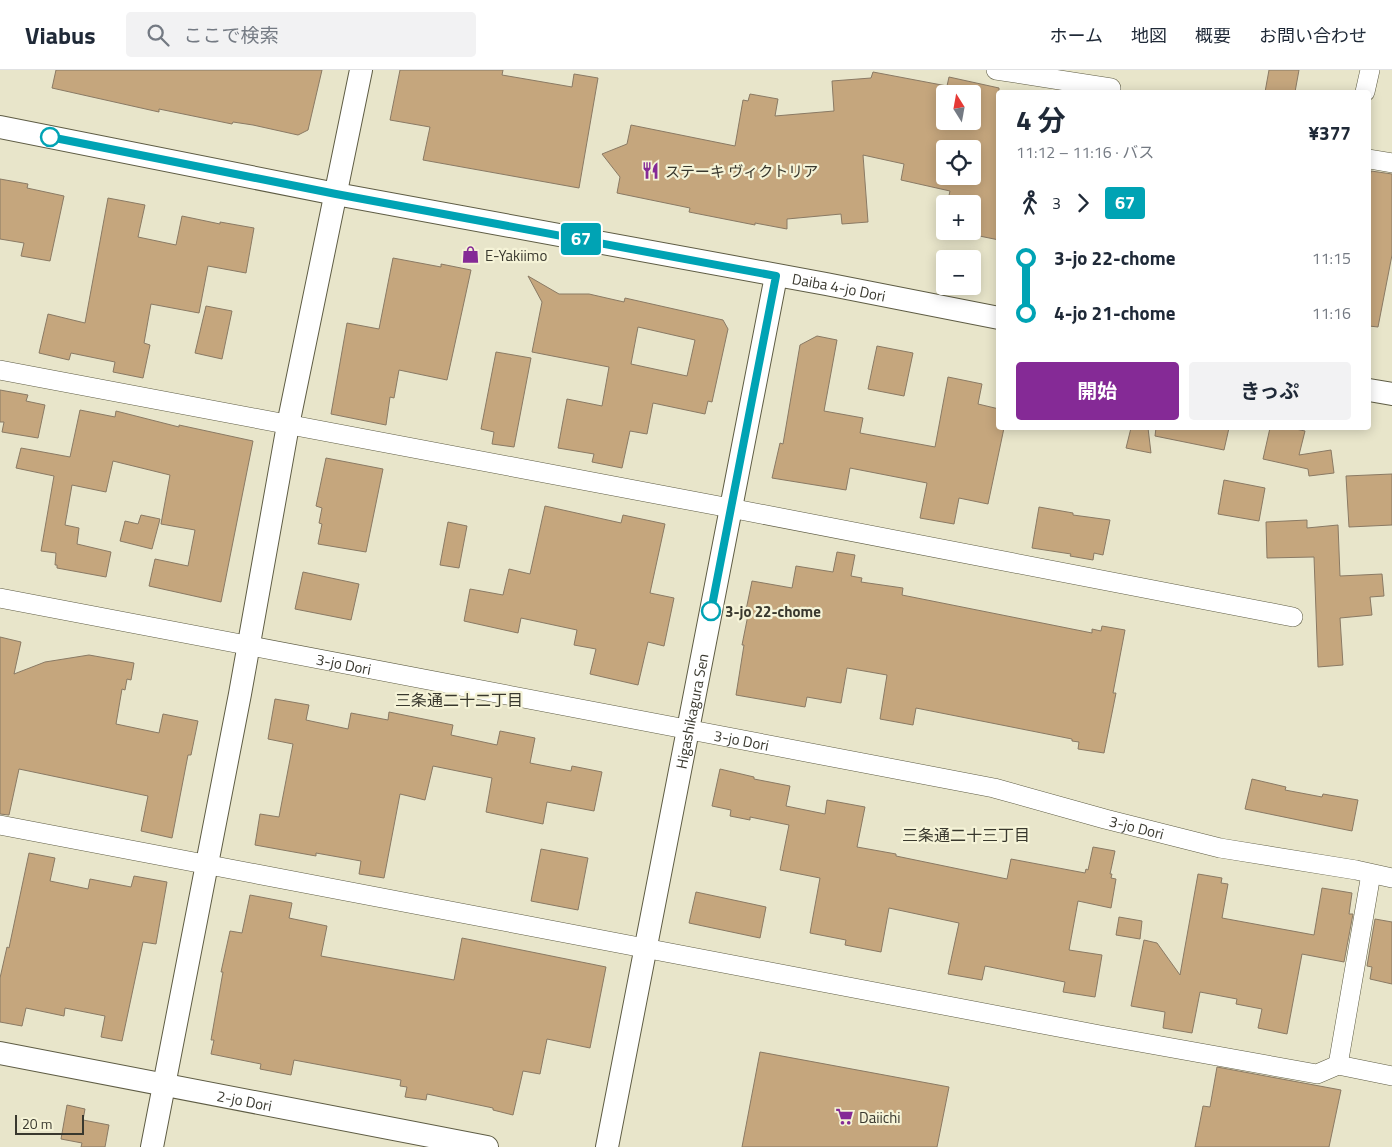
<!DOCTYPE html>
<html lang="ja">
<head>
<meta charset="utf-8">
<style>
	body { margin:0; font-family:"Titillium Web","Noto Sans JP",sans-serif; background:#f2f2f3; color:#1f2937; height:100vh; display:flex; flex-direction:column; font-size:19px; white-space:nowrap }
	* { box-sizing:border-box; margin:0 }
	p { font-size:16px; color:#747a83 }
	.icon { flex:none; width:28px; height:28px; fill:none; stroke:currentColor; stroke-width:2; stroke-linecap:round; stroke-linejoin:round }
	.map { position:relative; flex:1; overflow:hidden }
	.panel { position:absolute; left:996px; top:20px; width:375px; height:340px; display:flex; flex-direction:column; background:#fff; border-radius:5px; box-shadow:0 2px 12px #0003 }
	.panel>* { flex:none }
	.badge { padding:0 10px; border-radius:4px; font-size:18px; line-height:32px }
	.needle { width:32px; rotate:349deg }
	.fabs { position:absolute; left:936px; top:15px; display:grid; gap:10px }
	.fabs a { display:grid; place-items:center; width:45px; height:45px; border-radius:5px; background:#fff; box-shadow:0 2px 12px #0003; font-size:25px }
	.scale { position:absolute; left:15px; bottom:12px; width:69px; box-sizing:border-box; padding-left:5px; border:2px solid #39382e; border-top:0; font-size:14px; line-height:18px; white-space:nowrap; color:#39382e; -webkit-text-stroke:4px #f5f3d7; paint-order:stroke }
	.map>.badge { position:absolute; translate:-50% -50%; box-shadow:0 0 0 2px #fff }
	.legs { display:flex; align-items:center; gap:8px; height:55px; padding:0 20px; font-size:16px }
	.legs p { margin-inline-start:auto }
	.summary { display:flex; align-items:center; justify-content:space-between; height:85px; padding:0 20px }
	h1 { font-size:28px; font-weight:700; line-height:38px }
	.button { display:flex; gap:10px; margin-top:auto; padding:10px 20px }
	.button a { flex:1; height:58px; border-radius:5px; background:#852a96; color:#fff; font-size:20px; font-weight:700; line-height:58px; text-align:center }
	.button a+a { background:#f2f2f3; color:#1f2937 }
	ul { padding:0 20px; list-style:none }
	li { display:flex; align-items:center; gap:18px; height:55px; font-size:19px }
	li i { display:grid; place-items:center; width:8px; height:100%; margin:0 6px; background:currentColor }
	li i::after { content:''; width:12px; height:12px; margin:-6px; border:4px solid; border-radius:50%; background:#fff }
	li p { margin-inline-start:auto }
	li:first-child i { background:linear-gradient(#0000 50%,currentColor 0) }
	li:last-child i { background:linear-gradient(currentColor 50%,#0000 0) }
	header { display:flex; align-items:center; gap:30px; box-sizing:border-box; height:70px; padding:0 25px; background:#fff; border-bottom:1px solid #e0e1e3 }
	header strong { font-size:24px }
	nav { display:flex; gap:28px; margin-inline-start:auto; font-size:18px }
	.search { width:350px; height:45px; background:#f2f2f3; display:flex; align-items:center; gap:12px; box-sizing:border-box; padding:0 18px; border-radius:5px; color:#747a83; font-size:19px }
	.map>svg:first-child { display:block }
</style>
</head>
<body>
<header>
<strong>Viabus</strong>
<div class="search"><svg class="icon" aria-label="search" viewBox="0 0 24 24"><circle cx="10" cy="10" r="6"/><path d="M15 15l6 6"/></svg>ここで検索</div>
<nav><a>ホーム</a><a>地図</a><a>概要</a><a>お問い合わせ</a></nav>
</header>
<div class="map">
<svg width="1392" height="1077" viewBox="0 0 1392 1077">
	<rect width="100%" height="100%" fill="#e8e5ca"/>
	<g fill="#c5a67d" stroke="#8a7a64" fill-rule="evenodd">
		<path d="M56,0h266l-14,60 -10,5 -45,-10 -20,-3 -1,2 -73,-15v3l-107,-24z"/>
		<path d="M400,0h103l-1,5 70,12 2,-13 24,4 -19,110 -156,-28 7,-33 -40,-7z"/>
		<path d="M1269,0h30l-4,22h-30z"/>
		<path d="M873,2l74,14 2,-9 50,11v152l-44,-9h17v-27h-25l3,-13 -49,-11 3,-16 -41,-9 5,67 -26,2 -1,-10 -54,5v10l-32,-6v2l-66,-13 1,-4 -73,-15 3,-16 -18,-23 25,-10 4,-19 104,21 8,-46 5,1 2,-7 28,5 -3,17 59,-5 -2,-30 39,-3zM945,24h27v27h-27zM945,79h27v27h-27z"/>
		<path d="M1371,101l21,3v81l-14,72 -9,-1v-142z"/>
		<path d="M0,109l28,5 -1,4 37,8 -14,65 -29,-5 3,-13 -24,-4z"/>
		<path d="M108,128l37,7 -7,32 38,8 6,-29 38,8v-2l34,6 -8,45 -38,-7 -9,47 -48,-9 -7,39 6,2 -7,33 -30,-6 2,-10 -44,-9 -2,7 -30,-7 9,-39 37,9z"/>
		<path d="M393,188l48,9v-3l30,6 -24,110 -48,-10 -5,28 -4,-1 -4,28 -55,-11 16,-91 32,6z"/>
		<path d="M528,206l31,18h30l35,8 1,-4 98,22 5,9 -16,73 -4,-1 -3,13 -52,-11 -6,31 -17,-3 -8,37 -30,-6 2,-8 -36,-6 9,-49 35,7 7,-39 -77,-15 10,-50zM638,257l57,13 -8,36 -56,-12z"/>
		<path d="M206,236l26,5 -10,48 -27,-6z"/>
		<path d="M817,266l20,4 -13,71 39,7 -3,15 75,14 13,-70 34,7 -4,20 21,5v19h5l-16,76 -29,-6 -5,26 -34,-6 7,-35 -77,-15 -4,22 -74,-12 8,-35 3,1 17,-99z"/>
		<path d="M877,276l36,7 -9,43 -36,-7z"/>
		<path d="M496,282l35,6 -17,89 -22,-3 2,-12 -13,-3z"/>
		<path d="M0,320l28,5 -2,6 19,4 -7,33 -36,-6 2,-10h-4z"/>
		<path d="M80,340l35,7 1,-6 63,16v-2l74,16 -32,161 -72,-16 6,-27 33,7 7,-36 -34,-6 9,-49 -57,-14 -7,31 -34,-7 -7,40 14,3 -2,16 34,8 -5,25 -49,-9v-3h-2l1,-12 -15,-2 13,-75 -38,-8 5,-20 49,9z"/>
		<path d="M1131,358h17l3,25 -25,-5z"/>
		<path d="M1156,358h73l-5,22 -69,-14z"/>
		<path d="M1270,358h21l14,3 -6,24 32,-5 3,23 -25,3 -1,-7 -45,-10z"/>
		<path d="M326,388l57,11 -17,83 -48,-8 4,-20 -3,-1 3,-15 -6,-2z"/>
		<path d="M1392,404v51l-43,2 -3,-51z"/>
		<path d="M1224,410l41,8 -6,33 -41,-7z"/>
		<path d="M545,436l76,17 2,-8 42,9 -15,69 24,5 -10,48 -16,-4 -10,43 -48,-11 6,-25 -22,-4 3,-15 -56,-12 -3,15 -54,-12 6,-32 33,6 6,-26 21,5z"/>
		<path d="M1039,437l34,6v2l37,5 -7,35 -9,-2 -1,7 -23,-4 1,-2 -39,-6z"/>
		<path d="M141,445l19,4 -8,30 -32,-8 5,-20 13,3z"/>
		<path d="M1307,450v8l31,-3 2,51 42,-2 2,22 -14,1 2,18 -32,3 3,47 -25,2 -4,-110 -47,1 -1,-36z"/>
		<path d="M448,452l19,4 -8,42 -19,-3z"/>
		<path d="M837,482l18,3 -4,21 11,2 -1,4 42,6 -1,7 190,38v-4l9,2 1,-5 23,4 -12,63h3l-12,60 -26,-4 1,-7 -7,-1v-2l-156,-31 -3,17 -33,-6 7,-44 -40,-7 -6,35 -34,-6 -2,10 -69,-12 8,-50h-2l7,-35h-3l6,-29 40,7 4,-22 37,6z"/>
		<path d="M303,502l56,12 -8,36 -56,-11z"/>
		<path d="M0,567l21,5 -7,32 31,-12 44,-7 45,8 -3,17 -4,-1 -2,11 -3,-1 -6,35 43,9 4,-19 35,7 -7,34h-3l-16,83 -31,-7 7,-35 -129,-27 -10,46 -9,-1z"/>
		<path d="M275,629l34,6 -3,15 42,9 3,-16 37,7 1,-8 64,13 -2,10 46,10 3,-14 35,7 -5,25 41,8 1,-5 30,6 -8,39 -47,-9 -4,22 -57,-12 6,-34 -59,-12 -8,34 -25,-6 -16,84 -25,-4 2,-13 -45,-8v3l-61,-11 5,-31 19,3 14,-73 -25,-5z"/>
		<path d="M720,699l34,8v2l36,7 -4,20 39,8 2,-14 38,7 -8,40 39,7v2l111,23 4,-20 74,14 1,-4 2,1 5,-23 22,4 -5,23h2l-1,4 5,1 -5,29 -33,-7 -9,49 33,5 -7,42 -32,-5 2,-10 -80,-16 -3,14 -34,-6 11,-51 -70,-15 -8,44 -36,-7 1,-5 -36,-7 10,-55 -40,-8 9,-45 -39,-8v3l-20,-4 1,-6 -19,-4z"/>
		<path d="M1252,709l34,8 -1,3 37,7 1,-3 35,6 -6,31 -107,-22z"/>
		<path d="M541,779l47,9 -10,52 -47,-9z"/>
		<path d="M29,783l26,5 -5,23 38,8 2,-10 41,8 3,-11 33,6 -11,62 -13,-2 -21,99 -21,-4 4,-21 -40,-8 -1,8 -38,-8 -4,18 -22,-4v-44l7,-31 2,1z"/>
		<path d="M1198,804l24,4 -1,5 7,1 -6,34 92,17 8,-47 30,5 -3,21h4l-9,48 -42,-8 -15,80 -29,-6 4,-19 -26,-5 1,-5 -37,-7 -8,41 -29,-5 2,-16 -34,-6 13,-66 13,3 23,32z"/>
		<path d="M696,822l70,15 -6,31 -71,-15z"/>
		<path d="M250,825l42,8 -3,15 38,8 -6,30 133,24 8,-42 144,29 -16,81 -43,-9 -7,35 -17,-3 -10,44 -20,-5v-2l-66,-14 -1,6 -21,-3 2,-10 -7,-1 1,-6 -107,-20 -3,15 -31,-6 1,-5 -50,-10 3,-14h-3l12,-68h-2l9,-41 12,2z"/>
		<path d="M1119,847l23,4 -2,18 -24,-4z"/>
		<path d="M1375,849l17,3v62l-22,-5 2,-12 -5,-1z"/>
		<path d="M760,982l189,35 -12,60h-195z"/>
		<path d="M1217,997l124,23 -12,57h-134l8,-41 7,1z"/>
		<path d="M67,1035l18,4 -2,11 26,5 -4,22h-24l1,-4 -21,-4z"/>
	</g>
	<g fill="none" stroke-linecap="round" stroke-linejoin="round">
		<defs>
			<g id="minor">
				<path d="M996,0l115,18"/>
				<path d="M1365,22l5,-22"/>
				<path d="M1369,89l23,4"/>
				<path d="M0,300l730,138 563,109"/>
				<path id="s1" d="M0,528l994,190 111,31 115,29 136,22 36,8"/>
				<path d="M0,755l1100,210 217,39 21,-9 54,11"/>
				<path d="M1338,995l33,-191"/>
			</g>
			<g id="tertiary">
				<path id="s2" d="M0,57l336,67 490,90 173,34"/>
				<path d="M1369,320l23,4"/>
				<path id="s3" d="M0,983l487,94"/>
				<path d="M152,1077l88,-453 48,-269 73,-355"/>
				<path id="s4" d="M607,1077l169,-871"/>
			</g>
		</defs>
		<use href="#minor" stroke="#5e5c44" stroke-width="20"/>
		<use href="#tertiary" stroke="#5e5c44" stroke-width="24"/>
		<use href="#minor" stroke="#fff" stroke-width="19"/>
		<use href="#tertiary" stroke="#fff" stroke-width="22"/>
	</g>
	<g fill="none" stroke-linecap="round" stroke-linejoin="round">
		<defs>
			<path id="line-1" d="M50,67l286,57 440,82 -65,335"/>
		</defs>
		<use href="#line-1" stroke="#fff" stroke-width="11"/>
		<use href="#line-1" stroke="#00a3b4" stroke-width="8"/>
	</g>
	<defs>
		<symbol id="restaurant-bare" viewBox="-9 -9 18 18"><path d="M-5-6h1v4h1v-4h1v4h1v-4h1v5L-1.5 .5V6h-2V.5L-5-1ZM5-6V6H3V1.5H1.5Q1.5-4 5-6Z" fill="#852a96" stroke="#f5f3d7" stroke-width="2.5" paint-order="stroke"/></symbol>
		<symbol id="shop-bare" viewBox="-9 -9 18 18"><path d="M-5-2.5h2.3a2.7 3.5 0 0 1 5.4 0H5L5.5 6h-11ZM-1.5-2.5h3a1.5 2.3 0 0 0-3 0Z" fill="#852a96" stroke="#f5f3d7" stroke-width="2.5" paint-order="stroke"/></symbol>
		<symbol id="supermarket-bare" viewBox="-9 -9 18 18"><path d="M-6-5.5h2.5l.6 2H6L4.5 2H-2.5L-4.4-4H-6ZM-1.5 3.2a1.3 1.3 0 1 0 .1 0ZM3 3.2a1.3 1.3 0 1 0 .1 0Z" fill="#852a96" stroke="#f5f3d7" stroke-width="2.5" paint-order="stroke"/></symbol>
	</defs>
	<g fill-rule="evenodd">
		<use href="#restaurant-bare" x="638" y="88" width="25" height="25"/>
		<use href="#shop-bare" x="458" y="172" width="25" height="25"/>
		<use href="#supermarket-bare" x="832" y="1034" width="25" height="25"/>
	</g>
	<g fill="#fff" stroke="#00a3b4" stroke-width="2.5">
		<circle cx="50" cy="67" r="9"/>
		<circle cx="711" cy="541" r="9"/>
	</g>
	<g text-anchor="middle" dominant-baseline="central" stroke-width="4.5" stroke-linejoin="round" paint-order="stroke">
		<g font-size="15" fill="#39382e" stroke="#f5f3d7" text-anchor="start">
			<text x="665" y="101">ステーキ ヴィクトリア</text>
			<text x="485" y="185">E-Yakiimo</text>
			<text x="859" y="1047">Daiichi</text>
		</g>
		<g font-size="15" fill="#39382e" stroke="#f5f3d7">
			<text stroke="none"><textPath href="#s2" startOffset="854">Daiba 4-jo Dori</textPath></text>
			<text stroke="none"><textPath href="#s1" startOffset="350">3-jo Dori</textPath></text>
			<text stroke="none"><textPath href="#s4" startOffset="444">Higashikagura Sen</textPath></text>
			<text stroke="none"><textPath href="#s1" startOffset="755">3-jo Dori</textPath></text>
			<text stroke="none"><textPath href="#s1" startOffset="1160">3-jo Dori</textPath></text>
			<text stroke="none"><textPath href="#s3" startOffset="249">2-jo Dori</textPath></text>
		</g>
		<g font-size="15" font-weight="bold" fill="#39382e" stroke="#f5f3d7" text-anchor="start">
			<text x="725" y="541">3-jo 22-chome</text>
		</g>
		<g font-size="16" fill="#39382e" stroke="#f5f3d7">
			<text x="459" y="630">三条通二十二丁目</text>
			<text x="966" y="765">三条通二十三丁目</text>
		</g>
	</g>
</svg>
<div class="fabs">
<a><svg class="needle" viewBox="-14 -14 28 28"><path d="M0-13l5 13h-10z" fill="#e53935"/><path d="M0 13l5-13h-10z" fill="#747a83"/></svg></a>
<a><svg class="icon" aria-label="locate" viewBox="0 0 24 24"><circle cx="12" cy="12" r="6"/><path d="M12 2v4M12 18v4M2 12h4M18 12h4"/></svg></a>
<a>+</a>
<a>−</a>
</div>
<div class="scale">20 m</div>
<b class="badge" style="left:581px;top:169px;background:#00a3b4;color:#fff">67</b>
<section class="panel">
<div class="summary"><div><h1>4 分</h1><p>11:12 – 11:16 · バス</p></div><b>¥377</b></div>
<div class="legs"><svg class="icon" aria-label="walk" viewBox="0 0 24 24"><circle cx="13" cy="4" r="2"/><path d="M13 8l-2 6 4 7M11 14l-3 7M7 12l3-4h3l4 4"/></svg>3<svg class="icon" aria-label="forward" viewBox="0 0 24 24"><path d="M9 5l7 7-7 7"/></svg><b class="badge" style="background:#00a3b4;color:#fff">67</b></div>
<ul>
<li><i style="color:#00a3b4"></i><b>3-jo 22-chome</b><p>11:15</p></li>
<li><i style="color:#00a3b4"></i><b>4-jo 21-chome</b><p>11:16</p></li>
</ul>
<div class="button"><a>開始</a><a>きっぷ</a></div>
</section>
</div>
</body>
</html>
